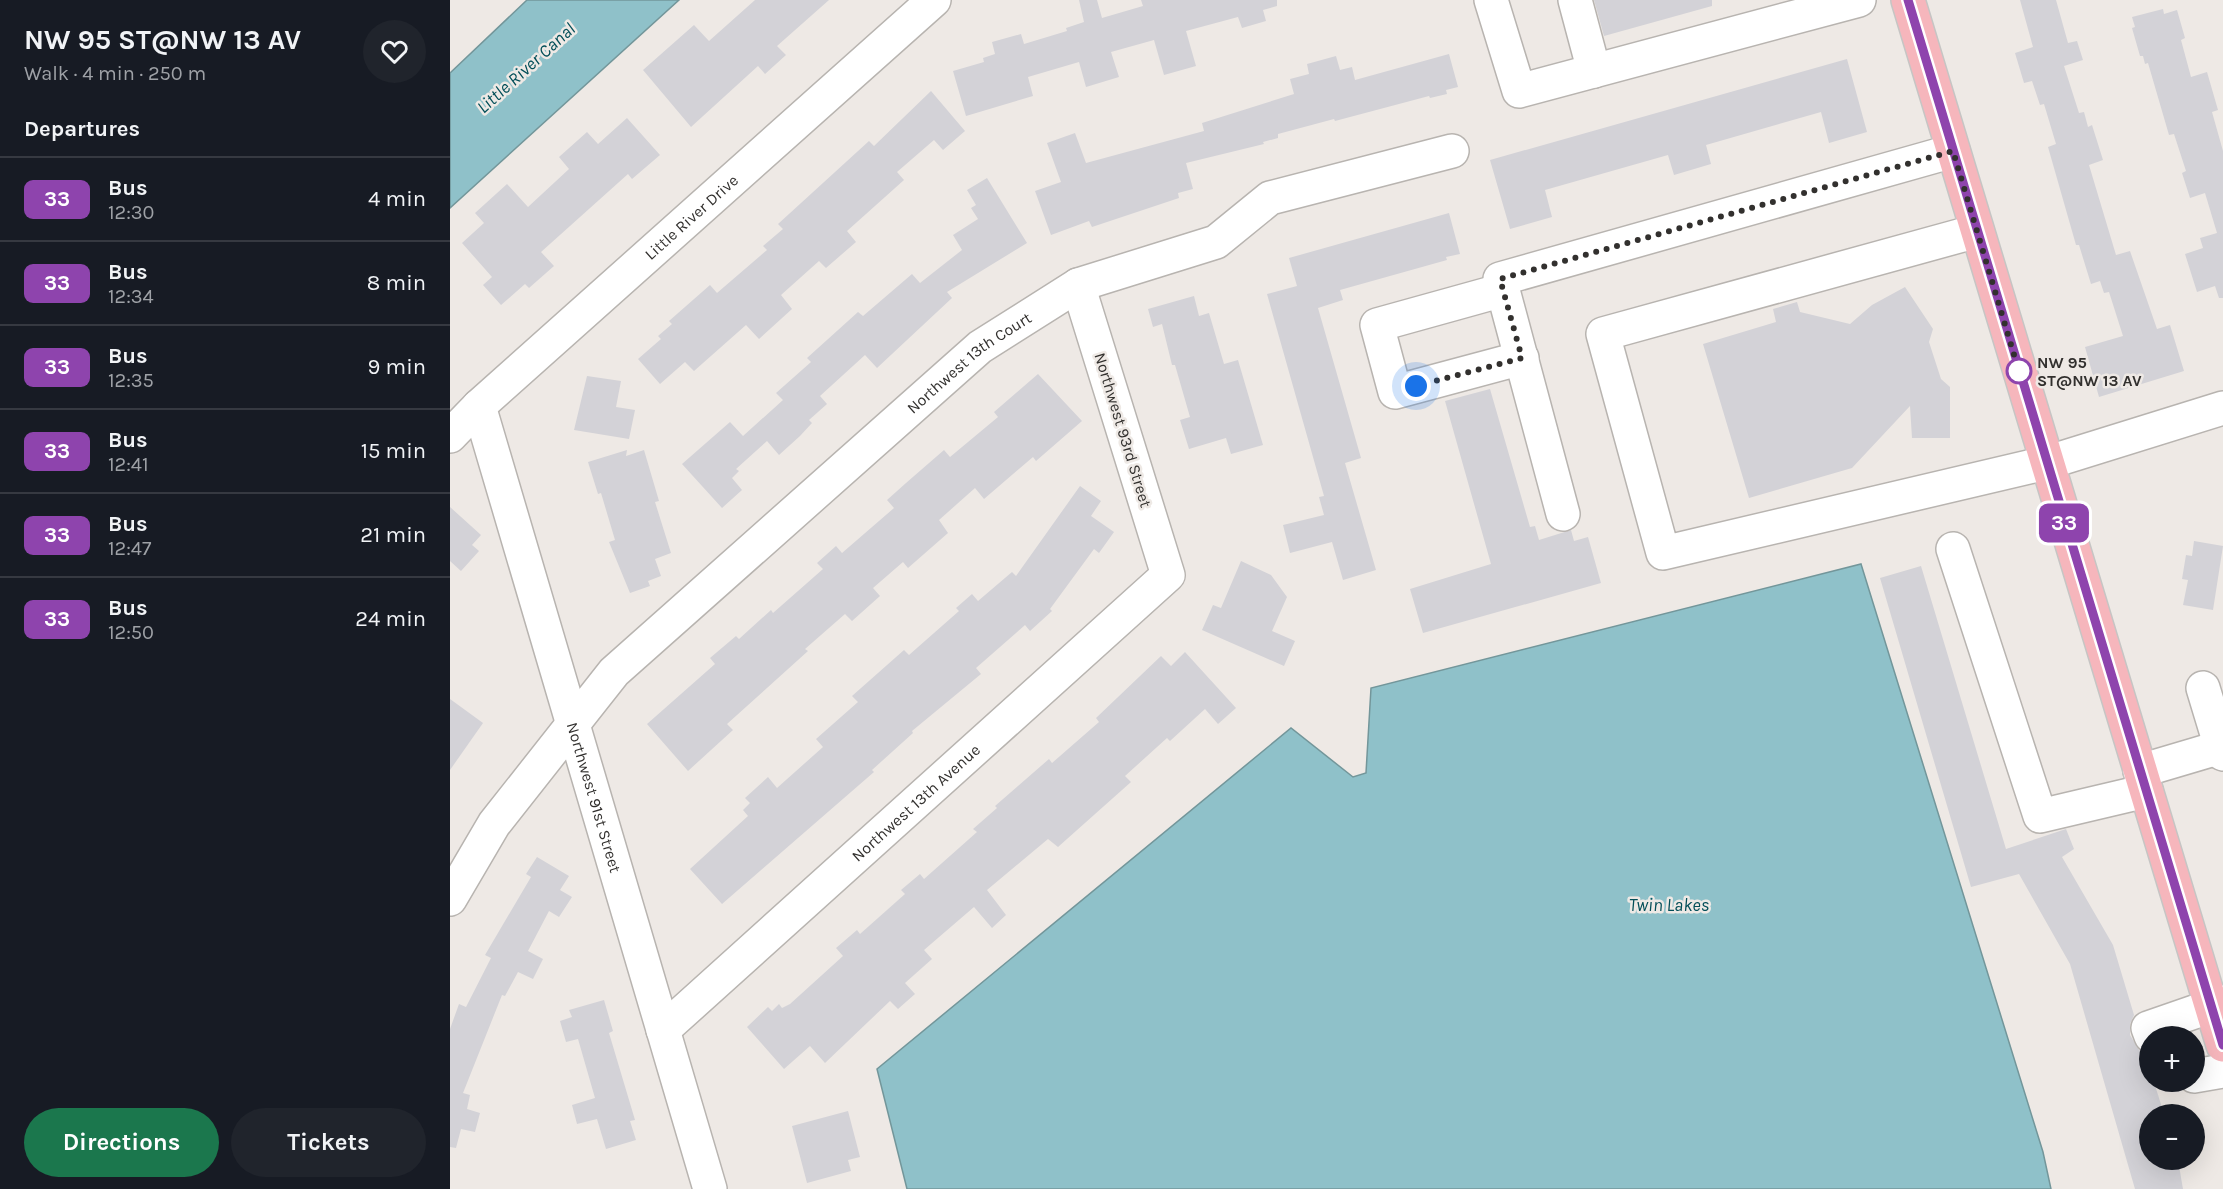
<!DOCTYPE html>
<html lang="en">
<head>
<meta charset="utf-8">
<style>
	body { margin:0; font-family:Karla,sans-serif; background:#20242c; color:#f1f3f6; height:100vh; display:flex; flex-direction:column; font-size:22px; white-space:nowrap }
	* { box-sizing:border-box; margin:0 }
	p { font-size:20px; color:#9ea1a6 }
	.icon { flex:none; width:33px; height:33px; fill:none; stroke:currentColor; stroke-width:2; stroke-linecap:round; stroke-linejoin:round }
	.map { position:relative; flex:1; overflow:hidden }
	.details { display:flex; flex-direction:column; background:#171b24; width:450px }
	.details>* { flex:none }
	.badge { padding:0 12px; border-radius:9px; font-size:21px; line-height:39px }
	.fabs { position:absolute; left:1689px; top:1026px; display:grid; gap:12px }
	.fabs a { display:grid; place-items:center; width:66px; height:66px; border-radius:50%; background:#171b24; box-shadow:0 6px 24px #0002; font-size:30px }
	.you { position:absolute; width:30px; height:30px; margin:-15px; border:4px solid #fff; border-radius:50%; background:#1a73e8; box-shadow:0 0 0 9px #1a73e833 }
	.map>.badge { position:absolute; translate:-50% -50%; box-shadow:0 0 0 3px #fff }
	h2 { padding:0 24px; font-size:22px; line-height:54px }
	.round { display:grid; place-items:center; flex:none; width:63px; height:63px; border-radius:32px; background:#20242c }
	.overview { display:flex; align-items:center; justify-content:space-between; height:102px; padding:0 24px }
	h1 { font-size:28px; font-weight:700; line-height:45px }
	.button { display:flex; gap:12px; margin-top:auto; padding:12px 24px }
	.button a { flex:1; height:69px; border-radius:36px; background:#1b774d; color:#fff; font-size:24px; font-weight:700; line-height:69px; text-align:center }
	.button a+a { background:#20242c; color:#f1f3f6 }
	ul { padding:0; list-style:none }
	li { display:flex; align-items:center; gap:18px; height:84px; padding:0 24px; border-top:2px solid #363941 }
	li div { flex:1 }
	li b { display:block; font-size:22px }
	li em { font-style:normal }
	li .badge { min-width:66px; font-weight:700; text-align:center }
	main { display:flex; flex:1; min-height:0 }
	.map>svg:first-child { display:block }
</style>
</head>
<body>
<main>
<section class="details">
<div class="overview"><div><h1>NW 95 ST@NW 13 AV</h1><p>Walk · 4 min · 250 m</p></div><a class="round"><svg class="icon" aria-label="heart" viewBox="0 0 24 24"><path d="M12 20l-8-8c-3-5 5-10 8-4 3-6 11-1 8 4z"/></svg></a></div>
<h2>Departures</h2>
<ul>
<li><span class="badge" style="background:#8e44ad;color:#fff">33</span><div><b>Bus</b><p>12:30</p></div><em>4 min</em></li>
<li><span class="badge" style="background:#8e44ad;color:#fff">33</span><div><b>Bus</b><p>12:34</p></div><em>8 min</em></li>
<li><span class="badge" style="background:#8e44ad;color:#fff">33</span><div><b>Bus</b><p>12:35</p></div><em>9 min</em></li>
<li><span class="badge" style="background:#8e44ad;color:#fff">33</span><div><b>Bus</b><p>12:41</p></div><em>15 min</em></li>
<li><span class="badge" style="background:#8e44ad;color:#fff">33</span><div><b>Bus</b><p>12:47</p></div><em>21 min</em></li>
<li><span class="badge" style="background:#8e44ad;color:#fff">33</span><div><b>Bus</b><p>12:50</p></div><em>24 min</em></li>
</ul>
<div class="button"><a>Directions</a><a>Tickets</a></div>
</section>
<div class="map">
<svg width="1773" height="1189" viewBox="0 0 1773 1189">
	<rect width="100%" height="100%" fill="#eee9e5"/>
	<g fill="#8fc1c9" stroke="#73969a" stroke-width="1.5">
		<path d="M77,0h152l-229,208v-135z"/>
		<path d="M1411,564l182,588 8,37h-1144l-30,-120 414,-341 62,49 13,-4 5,-85z"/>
	</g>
	<g fill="#d3d2d7">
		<path d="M305,0h74l-52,46 9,9 -21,19 -7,-8 -67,61 -48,-57 51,-45 15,16z"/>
		<path d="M629,0h18l5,18 41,-12 -2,-6h136v6l-14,4 3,11 -24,7 -4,-11 -52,14 10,35 -32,9 -10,-35 -43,12 8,25 -33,10 -7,-25 -51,15 5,19 -67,20 -13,-45 31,-9 -1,-4 12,-4 -3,-12 29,-8 3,10 43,-13 -1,-3 18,-6z"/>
		<path d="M1144,0h118v6l-108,30z"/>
		<path d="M1570,0h36l12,43 9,-2 6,19 -19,6 15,47 5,-1 4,15 4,-2 11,35 -14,5 27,90 14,-4 27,78 13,-4 14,46 -85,26 -14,-50 38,-11 -14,-44 -5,1 -4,-12 -9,3 -12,-39h-3l-28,-98 8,-3 -12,-40 -4,1 -8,-24 -8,2 -9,-30 18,-6z"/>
		<path d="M1713,9l1,5 13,-4 8,28 -4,2 10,37 16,-5 11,38 -6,2 11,39v147h-4l-4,-12 -18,6 -12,-38 18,-6 -3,-10 17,-5 -12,-40 -15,5 -8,-25 4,-2 -12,-37 -5,1 -21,-72 -3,1 -2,-8h-3l-8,-28 3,-1 -3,-10z"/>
		<path d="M999,54l9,33 -12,3 1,4 -17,4 -1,-2 -94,25 -1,-2 -56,15v4l-15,4 1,2 -78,19 7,26 -15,4 1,5 -87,29 -3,-6 -38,14 -16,-44 26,-9 -14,-39 28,-10 11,30 118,-32 -2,-8 92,-29 -4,-15 19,-5 -2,-10 29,-8 4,14 12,-3 3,13z"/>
		<path d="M1397,59l20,73 -38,11 -8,-31 -115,33 5,19 -37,11 -6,-20 -123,35 7,27 -42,12 -20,-69z"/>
		<path d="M481,91l34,40 -22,19 -9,-10 -37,32 7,8 -57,51 9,11 -30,26 -7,-7 -38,34 11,14 -33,30 -13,-14 -52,46 -9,-9 -25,22 -22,-25 23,-20 -3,-3 14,-12 -3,-3 41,-36 7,8 50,-43 -4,-4 20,-17 -5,-5 91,-83 5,5z"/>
		<path d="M177,118l33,37 -28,24 -4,-5 -87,78 13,14 -25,22 -4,-4 -24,21 -18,-20 9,-8 -30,-34 22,-20 -9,-10 32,-29 21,23 41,-38 -10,-12 28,-25 11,12z"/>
		<path d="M537,178l40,65 -80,49 5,6 -75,70 -12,-13 -45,41 7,8 -18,16 3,3 -12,13 -21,19 -12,-14 -31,28 3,2 -7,7 10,12 -20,18 -40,-44 48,-42 13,14 40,-36 -7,-7 35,-31 -4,-4 51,-46 5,4 49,-42 8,9 42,-33 -9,-15 25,-16 -7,-11 5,-3 -9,-15z"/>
		<path d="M999,213l11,41 -14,3 1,3 -107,30 3,10 -25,8 43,150 -16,5 31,107 -33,10 -11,-38 -42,11 -7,-28 41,-10 -5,-18 5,-1 -57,-202 30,-8 -8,-28z"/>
		<path d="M1455,287l28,42 -4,13 12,37 9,8v51h-38l-2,-32 -58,62 -103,30 -46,-154 73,-22 -3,-13 24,-7 3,10 50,12 22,-19z"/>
		<path d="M744,296l5,20 10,-3 15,51 14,-4 25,85 -32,9 -5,-16 -37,11 -9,-29 10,-3 -15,-52h-3l-10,-41 -9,3 -5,-18z"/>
		<path d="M588,374l44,47 -46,40 -3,-4 -49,42 -9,-11 -36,32 9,13 -40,35 -5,-6 -30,26 7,8 -28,25 -7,-7 -40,35 3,2 -81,73 6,6 -45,41 -41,-47 68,-60 -5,-6 26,-22 3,3 32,-29 2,3 50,-44 -6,-6 19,-17 6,7 52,-45 -7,-8 19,-17 38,-33 6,7 48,-40 -4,-5z"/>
		<path d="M137,376l34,5 -5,26 19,3 -6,29 -55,-9z"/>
		<path d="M1040,389l40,138 5,-1 4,14 32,-10 3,11 14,-4 13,46 -178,50 -13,-44 81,-25 -46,-163z"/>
		<path d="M177,450l-1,6 18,-6 15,51 -4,1 16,51 -16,6 6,17 -13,5 2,5 -20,7 -21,-51 6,-2 -14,-47 -3,1 -10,-32z"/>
		<path d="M630,486l21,15 -10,15 23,16 -15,21 -5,-4 -44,60 2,2 -22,20 -5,-6 -49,43 5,6 -69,57 1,2 -41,37 2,2 -152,132 -32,-35 58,-53 -5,-6 7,-7 -5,-5 23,-21 9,11 46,-41 -7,-8 42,-37 -6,-6 52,-46 5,5 50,-44 -3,-3 16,-14 6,7 34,-29 4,4z"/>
		<path d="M0,507l31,28 -9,10 7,6 -18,20 -11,-10z"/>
		<path d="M1744,541l29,5 -10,64 -30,-5 5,-25 -6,-1 4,-24 6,1z"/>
		<path d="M791,561l30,14 16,22 -15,34 23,10 -11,25 -82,-36 11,-25 8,3z"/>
		<path d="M1471,566l85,283 60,-20 8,20 -12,8 51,88 21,70 -4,9v11l9,15 7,4 4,28h4l10,32h-14v46h28l5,29h-48l-65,-225 -51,-90 -48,13 -91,-309z"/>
		<path d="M735,652l51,56 -18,16 -13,-15 -35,32 -3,-3 -42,38 6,6 -73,65 -10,-8 -61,51 19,25 -14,13 -18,-21 -50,43 8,9 -27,24 10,11 -17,15 -8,-8 -65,62 -15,-17 -26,23 -37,-42 21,-20 4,4 7,-7 3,4 8,-4 53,-48 -7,-8 21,-18 3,4 45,-40 -4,-4 19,-16 4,5 53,-47 -4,-3 24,-21 -2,-2 54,-47 3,4 47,-41 -3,-4 65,-62 10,10z"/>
		<path d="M0,699l33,24 -33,47z"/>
		<path d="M87,857l32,19 -9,14 12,7 -13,20 -10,-6 -21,40 15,8 -10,20 -15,-7 -13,24 -3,-1 -39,98 7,2 -3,14 13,4 -5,19 -14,-3 -5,19 -6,-1v-118l9,-25 7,3 25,-49 -6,-3 46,-78 -5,-3z"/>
		<path d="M154,1000l9,31 -4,2 26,87 -5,1 6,19 -30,9 -9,-30 -20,5 -5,-19 23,-7 -17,-59 -12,3 -6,-21 12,-4 -3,-7z"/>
		<path d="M398,1111l12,46 -12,3 3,11 -44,12 -15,-57z"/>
	</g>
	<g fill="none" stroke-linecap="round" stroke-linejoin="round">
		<defs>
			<g id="minor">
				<path d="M1041,0l28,91 340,-91"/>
				<path d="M1125,0l19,71"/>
				<path d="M1527,231l-374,103 60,219 383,-90 177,-55"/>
				<path d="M1053,290l-126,35 18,67 127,-34"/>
				<path id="s1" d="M29,406l231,783"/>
				<path id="s2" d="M0,436l29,-30 455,-406"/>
				<path d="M1113,514l-63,-235 453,-128"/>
				<path d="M1503,549l87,267 106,-25"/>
				<path d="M1753,688l20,66"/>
				<path d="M1690,771l81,-24"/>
				<path id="s3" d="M0,899l44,-75 120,-152 366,-325 98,-62 138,-43 54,-44 182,-47"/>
				<path id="s4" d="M213,1030l505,-455 -90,-290"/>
				<path d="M1701,1036l-3,-8 75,-26"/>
				<path d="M1744,1076l29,-5"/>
			</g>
			<path id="major" d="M1458,0l315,1045"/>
		</defs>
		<use href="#minor" stroke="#b8b4b0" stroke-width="36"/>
		<use href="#major" stroke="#c6c5c4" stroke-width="36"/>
		<use href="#minor" stroke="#fff" stroke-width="33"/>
		<use href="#major" stroke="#f6b6bc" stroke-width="33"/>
	</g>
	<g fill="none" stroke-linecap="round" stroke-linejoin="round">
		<defs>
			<path id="line" d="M1458,0l315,1045"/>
		</defs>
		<use href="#line" stroke="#fff" stroke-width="14"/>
		<use href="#line" stroke="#8e44ad" stroke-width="9"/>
		<path stroke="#32302e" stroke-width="6" stroke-dasharray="0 10.8" d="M966,386l106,-28 -22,-79 453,-128 68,227 -2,-7"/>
	</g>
	<circle fill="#fff" stroke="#8e44ad" stroke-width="3" cx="1569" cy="371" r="12"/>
	<g text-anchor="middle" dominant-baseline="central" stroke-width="5" stroke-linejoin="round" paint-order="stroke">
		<g font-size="16" fill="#32302e" stroke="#eee9e5">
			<text stroke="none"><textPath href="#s2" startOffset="326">Little River Drive</textPath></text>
			<text stroke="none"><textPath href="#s3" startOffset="752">Northwest 13th Court</textPath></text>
			<text transform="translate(673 430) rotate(73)">Northwest 93rd Street</text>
			<text stroke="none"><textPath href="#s1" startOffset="408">Northwest 91st Street</textPath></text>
			<text stroke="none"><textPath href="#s4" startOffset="340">Northwest 13th Avenue</textPath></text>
		</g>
		<g font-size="16" font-weight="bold" fill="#32302e" stroke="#eee9e5" text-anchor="start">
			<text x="1587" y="362">NW 95<tspan x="1587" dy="18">ST@NW 13 AV</tspan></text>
		</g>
		<g font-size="18" font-style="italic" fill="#024e58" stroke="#eee9e5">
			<text transform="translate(76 68) rotate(-42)">Little River Canal</text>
			<text x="1219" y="905">Twin Lakes</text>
		</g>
	</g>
</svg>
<div class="fabs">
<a>+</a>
<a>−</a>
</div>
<div class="you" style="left:966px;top:386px"></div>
<b class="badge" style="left:1614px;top:523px;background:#8e44ad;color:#fff">33</b>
</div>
</main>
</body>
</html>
